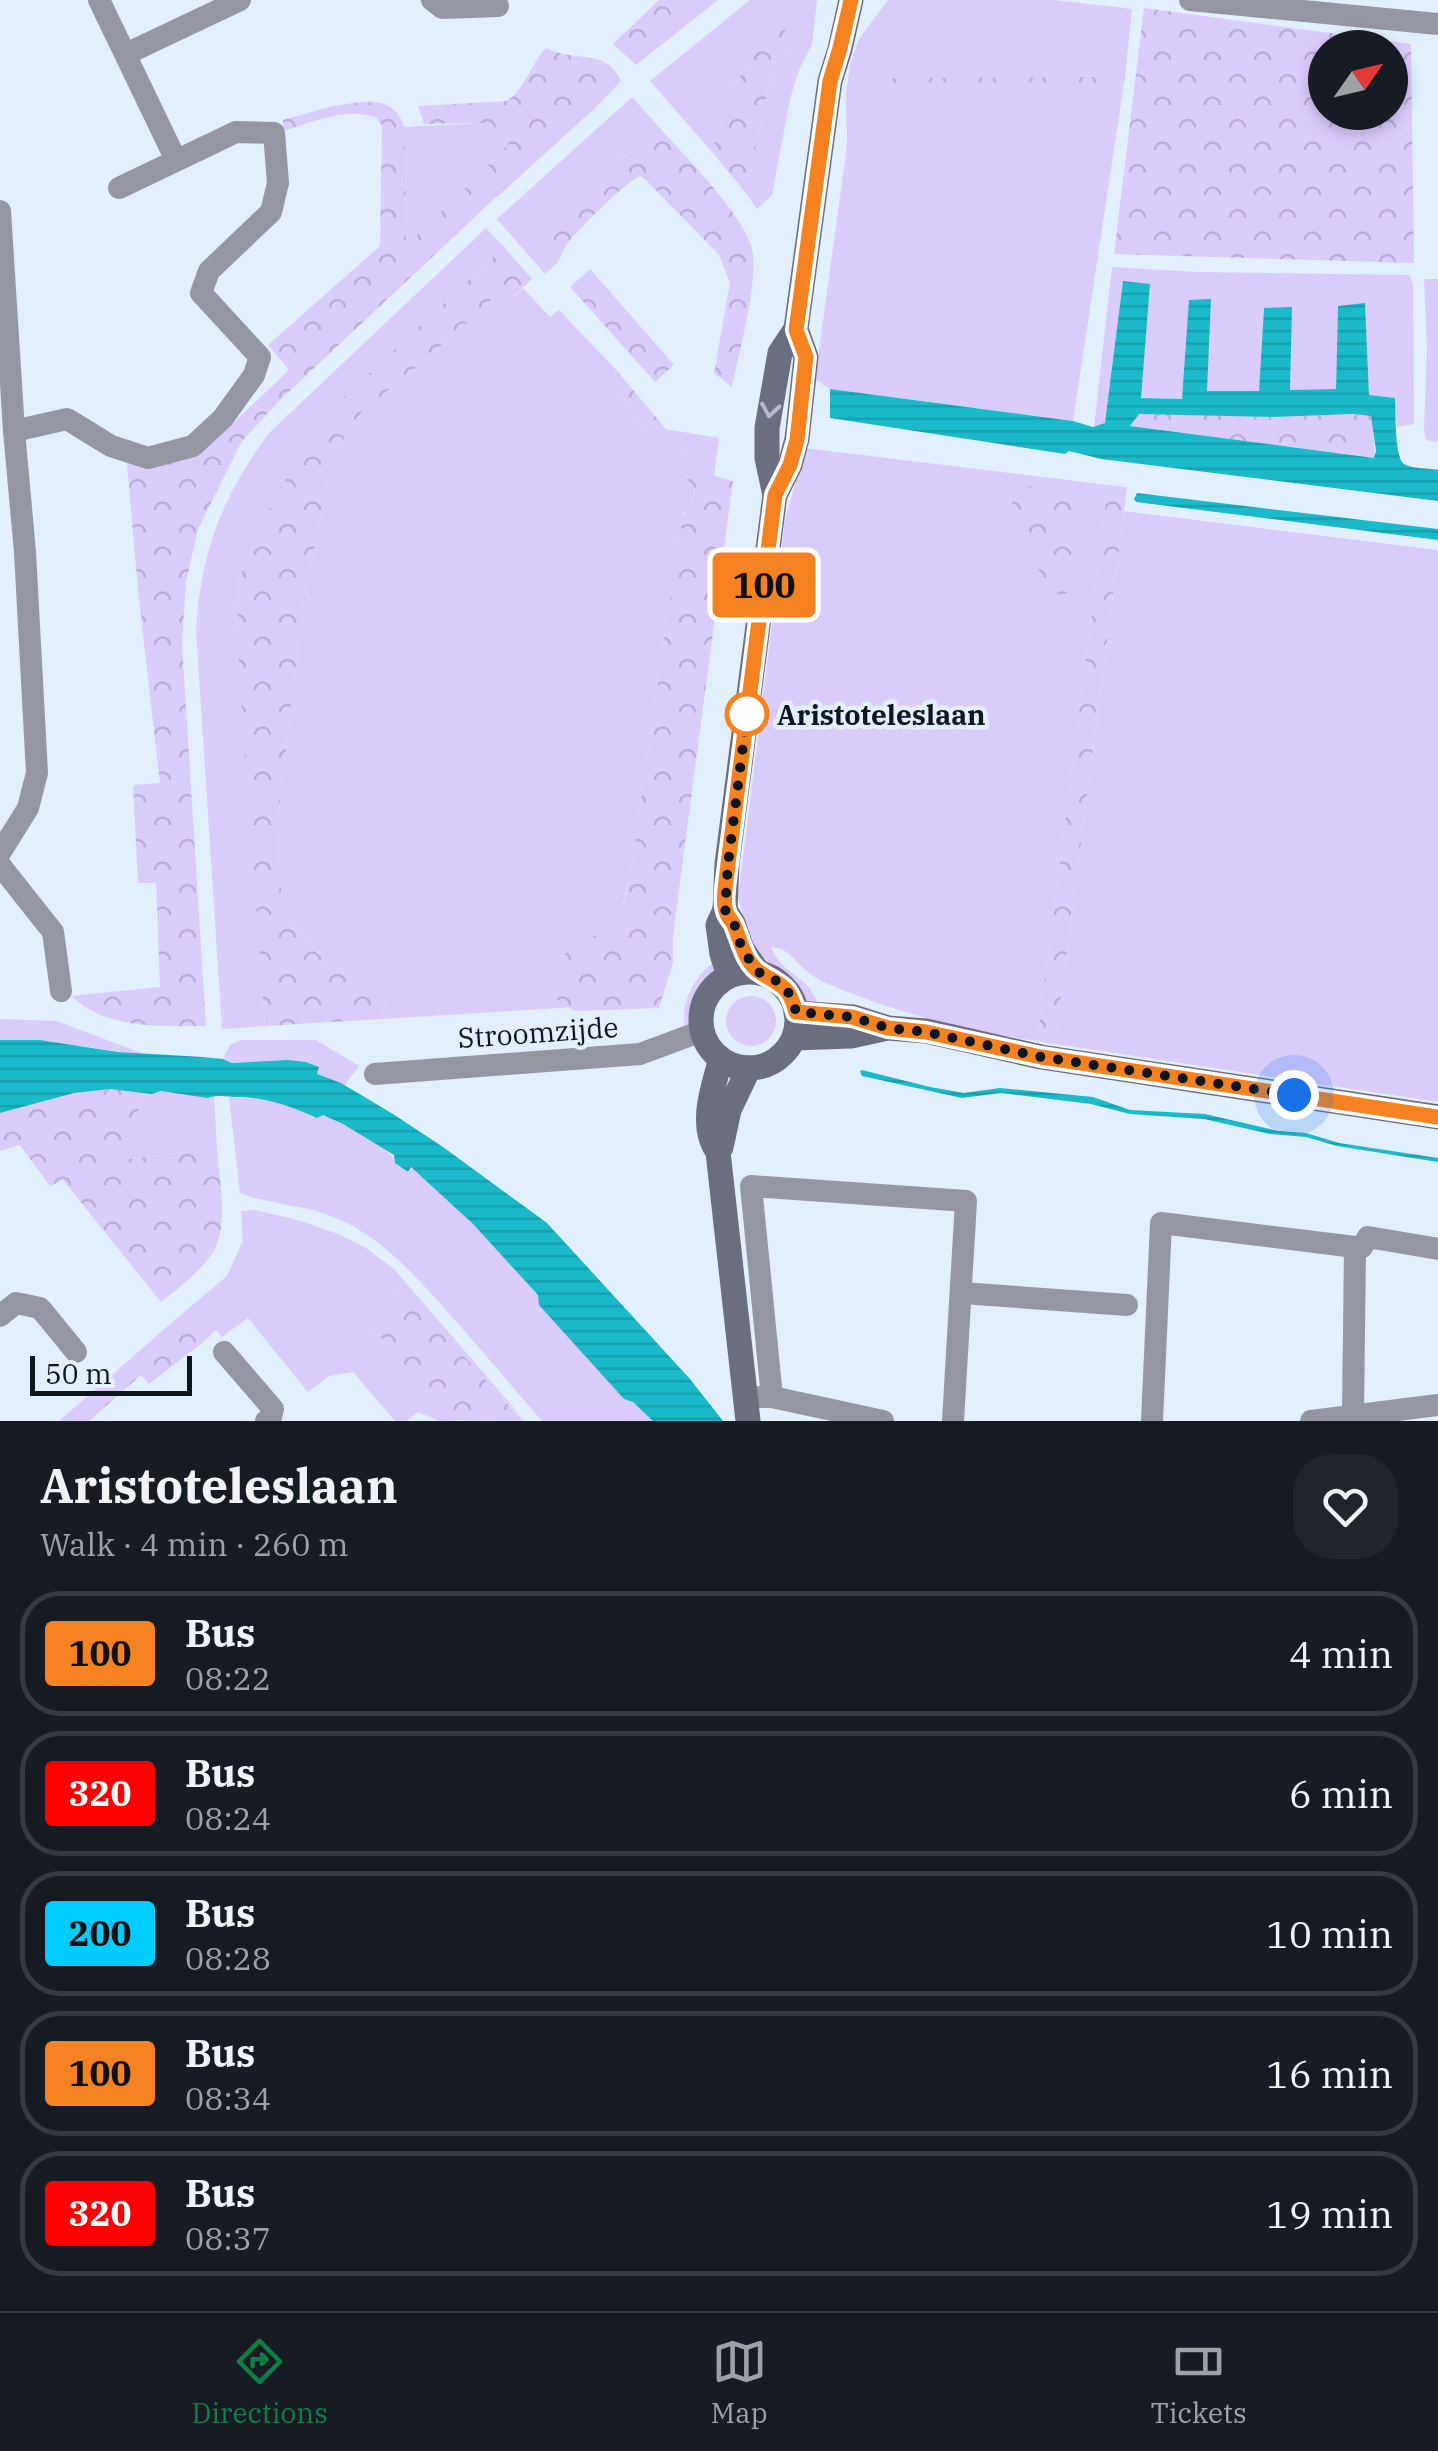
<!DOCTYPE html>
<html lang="en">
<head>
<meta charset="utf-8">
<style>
	body { margin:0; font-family:"IBM Plex Serif",serif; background:#20242c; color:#f1f3f6; height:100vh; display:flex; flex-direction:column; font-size:38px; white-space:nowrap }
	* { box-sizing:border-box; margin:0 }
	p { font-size:32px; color:#9ea1a6 }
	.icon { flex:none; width:55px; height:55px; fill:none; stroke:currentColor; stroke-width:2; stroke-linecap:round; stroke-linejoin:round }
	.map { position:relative; height:1421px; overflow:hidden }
	.side { display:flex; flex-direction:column; background:#171b24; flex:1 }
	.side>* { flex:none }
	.badge { padding:0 20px; border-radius:8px; font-size:35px; line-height:65px }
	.needle { width:65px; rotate:56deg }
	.controls { position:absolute; left:1308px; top:30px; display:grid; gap:20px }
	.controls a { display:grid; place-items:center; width:100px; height:100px; border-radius:50%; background:#171b24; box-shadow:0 5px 15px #0003; font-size:50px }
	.scale { position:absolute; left:30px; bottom:25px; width:162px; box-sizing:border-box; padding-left:10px; border:5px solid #0d151d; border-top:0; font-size:28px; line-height:35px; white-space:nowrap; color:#0d151d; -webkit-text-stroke:8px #e2effd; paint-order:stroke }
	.you { position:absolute; width:50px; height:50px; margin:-25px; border:8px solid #fff; border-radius:50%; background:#1a73e8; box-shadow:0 0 0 15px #1a73e833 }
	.map>.badge { position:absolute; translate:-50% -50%; box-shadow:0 0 0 5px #fff }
	.round { display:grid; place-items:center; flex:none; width:105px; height:105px; border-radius:40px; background:#20242c }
	.overview { display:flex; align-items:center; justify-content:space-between; height:170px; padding:0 40px }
	h1 { font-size:48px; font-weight:700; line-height:75px }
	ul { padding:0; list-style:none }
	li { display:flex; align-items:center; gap:30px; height:125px; margin:0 20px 15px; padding:0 20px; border:5px solid #363941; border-radius:40px }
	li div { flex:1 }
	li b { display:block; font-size:38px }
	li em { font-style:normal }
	li .badge { min-width:110px; font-weight:700; text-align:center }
	.menu { display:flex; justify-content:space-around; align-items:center; height:140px; border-top:2px solid #363941; background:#171b24; font-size:28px; color:#9ea1a6 }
	.menu a { display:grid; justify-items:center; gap:5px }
	.menu .current { color:#0b8043 }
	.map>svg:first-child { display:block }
</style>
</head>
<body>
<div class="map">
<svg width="1438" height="1421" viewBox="0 0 1438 1421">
	<defs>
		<pattern id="forest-crowns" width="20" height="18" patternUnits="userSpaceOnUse" patternTransform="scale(2.5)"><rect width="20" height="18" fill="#dbccfe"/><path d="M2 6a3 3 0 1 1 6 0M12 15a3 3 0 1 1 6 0" fill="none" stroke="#bbaed9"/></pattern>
		<pattern id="water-rules" width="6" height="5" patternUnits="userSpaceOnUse" patternTransform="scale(2.5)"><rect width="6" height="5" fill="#1abacb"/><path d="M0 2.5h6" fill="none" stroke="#179fae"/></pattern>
	</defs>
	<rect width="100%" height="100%" fill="#e2effd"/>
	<g fill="#dbccfe">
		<path d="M750,0h67l-5,44 -13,26 -9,29 -18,96 -15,14 -11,-16 25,-121 21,-21 -29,-16c-25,40 -38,72 -51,117l-62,-71z"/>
		<path d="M888,0h167l77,9 -7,68 -52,344 -243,-32 -15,-10 32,-233 -1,-53 4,-28 9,-26z"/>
		<path d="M632,97l26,29 -124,113 22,25 -11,10 -48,-55z"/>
		<path d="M482,123l10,3 18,18 -22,21 17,25 -10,8 -30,-9 -59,58 -1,-120z"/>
		<path d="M486,228l18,19 -182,172 -17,35 -26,35 -34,73 -6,18 -2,46 28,400 -43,3 -26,-399c5,-79 26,-134 74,-198z"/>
		<path d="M1112,267l85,5 212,3 4,8 1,141 -17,3 -2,-29 -26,-3 -4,-91 -27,2 -2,83 -46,1 1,-83 -27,1 -5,83h-53l5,-91 -29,100 -42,-3 10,-112 -27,-4 -17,142 -12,4z"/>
		<path d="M1424,279h14v163l-12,-2 -2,-10 3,-81z"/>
		<path d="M504,287l9,10 10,-9 27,29 9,-7 59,62 -9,12 86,104 -5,20 -7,6v16l-14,11 8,35 -7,21 -39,273 -8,34 -1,100 -240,15 5,-28 -4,-8 -13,-2 -40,-16 -31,-28 -15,-27 -5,-36 -1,-54 25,-214 25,-125 20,-52 14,-17 63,-52z"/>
		<path d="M665,429l54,9 -5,38 -18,-11z"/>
		<path d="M805,448l303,37 -71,556c-71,-10 -143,-29 -209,-57 -7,-3 -14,-7 -20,-12 -15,-11 -16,-23 -37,-25 12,29 38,29 47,57l-11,-2 -20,-19 -22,-15 -15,-26 -12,-45 47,-377z"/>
		<path d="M1124,511l314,39v552l-383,-58z"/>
		<path d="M714,962l2,9 -14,27 -5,22 -13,6c-2,-26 10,-49 30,-64z"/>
		<circle cx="751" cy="1021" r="25"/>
		<path d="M0,1019l56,2 94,35 -110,-16h-40z"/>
		<path d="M241,1040h75l43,26 -15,20 -57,-26 -55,3 -9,-4 7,-14z"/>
		<path d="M161,1091l53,4 3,53 -96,12 23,-68 8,2z"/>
		<path d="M229,1097c36,2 55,5 88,21l6,-3c31,14 62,30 85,56l3,-4 62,57 65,71 2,10 113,116h-111c-32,-37 -63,-74 -95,-110 -33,-36 -64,-73 -111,-93 -30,-13 -65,-13 -96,-25z"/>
		<path d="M255,1210l46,11 37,13 28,14 28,21 131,152 -83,-86 -39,-46 -22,29 -11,7 86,96h-16l-22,-9 -11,9h-12l-42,-49 -24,4 -21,16 -60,-74 -26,19 -6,-7 -14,13 -18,-31 43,-36 16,-35 -2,-30z"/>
	</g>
	<g fill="url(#forest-crowns)" fill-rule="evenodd">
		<path d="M659,0h59l-82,65 -23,-21z"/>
		<path d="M1144,8l267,36 3,219 -300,-9zM1325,48h65v64h-65z"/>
		<path d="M784,29l8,22 -21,22 -25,120 -34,-41c13,-45 26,-77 51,-117z"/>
		<path d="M546,48c6,2 11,5 17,6 24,5 47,0 58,27l-25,26 -91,83 -17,-25 21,-21 -17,-17 -10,-4 -58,1 -6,-18 89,-5c18,-12 24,-37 39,-53z"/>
		<path d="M1114,77v16l-28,3 -203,-2 6,-16z"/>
		<path d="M361,102c24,0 33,1 44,25l1,119 59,-58 30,10 -217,204 -36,39 -44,88 -12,53 -4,62 24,382c-46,0 -98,4 -135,-30l89,-9 -4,-104h-18l-5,-98 27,-2 -22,-193 -11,-127 70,-9 35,-30 57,-54 -21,-25 112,-99 2,-120 -5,-8c-30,-12 -65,5 -94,13v-11l50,-14z"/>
		<path d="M658,126c26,30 85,87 94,123 7,32 -13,103 -20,138l-18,-14 16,-90 -11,-28 -73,-75 -6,-4c-15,7 -61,52 -72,67 -5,7 -6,14 -12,21l-23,-24z"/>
		<path d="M504,247l28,32 -20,18 -9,-8 -78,71 -63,52 -14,17 -20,52 -25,125 -25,214 1,54 5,35 15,28 31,28 40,16 13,2 4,8 -5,28 -117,7 -25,-338 -3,-62 2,-46 6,-18 34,-73 26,-35 16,-35z"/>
		<path d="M590,269l84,96 -19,17 -85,-95z"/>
		<path d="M618,372l78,93 18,11 19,5 -60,454v28l-14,45 -85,3 -18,-13c-1,-8 -3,-19 -3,-27 2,-13 26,-27 36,-36l27,4 15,-69 39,-273 6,-21 -7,-35 14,-11 -6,-8 13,-14 5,-19 -86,-105z"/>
		<path d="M1139,413l135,4 79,-3 19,2 3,42 -245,-32z"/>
		<path d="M1014,484l71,9 -16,100 -25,2c-6,-35 -10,-47 -33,-75z"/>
		<path d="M1108,485l19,2 -72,557 -18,-3z"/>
		<path d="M110,1089l34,3 -22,68 95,-12c2,29 12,78 -4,104 -12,19 -34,36 -52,50l-98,-122 -13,6 -30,-41 -20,6v-38l74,-20z"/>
		<path d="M403,1289l120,132 -70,-1 -83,-95 11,-7z"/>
		<path d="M184,1312l18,31 -53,41 -8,-9 -52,46h-30z"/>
	</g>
	<g fill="url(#water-rules)" fill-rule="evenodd">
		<path d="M1123,281l27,3 -9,114 41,1 7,-99 22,-1 -4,92h52l5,-83 28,-1 -2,83 46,-1 2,-83 27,-3 4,92 26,3c1,13 -1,58 9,66 8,5 25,4 34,6v31l-337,-42 -32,-8 -4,3 -235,-36v-29l243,32 20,6 12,-4zM1139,414l135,3 79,-3 18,2 5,35 -2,7 -244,-32z"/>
		<path d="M1137,493l301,36v11l-302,-38 -2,-3z"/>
		<path d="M0,1040h40l78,12 84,5 21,2 9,4 55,-3 19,2 13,5 -2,7 24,9 52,31 50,33 104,76 143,156 33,42h-70l-20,-19 -9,-3 -85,-94 -1,-10 -65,-71 -62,-57 -3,5 -13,-9 -1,-8 -51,-31 -20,-9 -6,3c-26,-12 -49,-20 -78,-21 -11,0 -21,-3 -31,1l-47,-7 -9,3 -42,-5 -36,4 -74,20z"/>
		<path d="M862,1070l68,17 34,6 36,-5 93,9 37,13 75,4 73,17 28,2 33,10 99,15v4l-101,-16 -31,-9 -36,-3 -66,-15 -74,-5 -39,-10 -90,-11 -39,5 -100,-22 -2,-5z"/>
	</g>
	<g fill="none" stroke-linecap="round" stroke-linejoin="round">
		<g stroke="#9497a3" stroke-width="22">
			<path d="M99,0l77,160"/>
			<path d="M432,0l10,8 56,-2 -2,-6"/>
			<path d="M1190,0l248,24"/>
			<path d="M126,54l114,-54"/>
			<path d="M0,211l14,220 11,121 12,221 -9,35 -28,45"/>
			<path d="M14,431l53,-12 44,27 37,12 45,-12 30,-28 31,-43 6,-18 -59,-64 8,-22 62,-59 7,-29 -4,-50 -38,-1 -117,56"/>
			<path d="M0,865l53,67 8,59"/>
			<path d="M375,1074l265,-20 62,-23"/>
			<path d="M1355,1247h7l6,-10 70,12"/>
			<path d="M962,1293l165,12"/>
			<path d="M0,1316l16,-13 24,5 36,44"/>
			<path d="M224,1352l49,57 -2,8 -5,4"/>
			<path d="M760,1397h12l111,24"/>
			<path d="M772,1397l-21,-211 215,15 -13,220"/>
			<path d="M1152,1421l9,-198 194,24 -2,168"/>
			<path d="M1311,1421l127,-16"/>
		</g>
		<g stroke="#6a6e7f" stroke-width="25">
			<path d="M775,495l-8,-37v-30l13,-75 16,-24"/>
			<path d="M725,910l8,13 9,26 16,23"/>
			<circle cx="749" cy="1020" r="48"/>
			<path d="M729,976l-7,-22 -4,-29 7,-15 2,-46 48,-369 15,-30 7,-26 9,-82 -10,-28 34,-248 10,-32 11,-49"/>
			<path d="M796,1013l57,4 35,11 38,3 115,26 397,60"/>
			<path d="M794,1038l57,-2 32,-7"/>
			<path d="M721,1059c-8,28 -22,67 -3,93l30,269"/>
			<path d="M721,1147l8,-37 20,-42"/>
		</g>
	</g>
	<defs><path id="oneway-chevron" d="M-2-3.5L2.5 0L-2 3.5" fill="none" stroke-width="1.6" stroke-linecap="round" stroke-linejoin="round" transform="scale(2.5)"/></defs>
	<use stroke="#b2bbcb" href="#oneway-chevron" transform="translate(770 410) rotate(99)"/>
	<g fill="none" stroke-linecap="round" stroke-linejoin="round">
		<defs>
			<path id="line" d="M851,0l-11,48 -10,33 -34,249 10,27 -9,83 -7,25 -15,30 -47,369c-1,11 -6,37 -2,47 1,6 6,9 8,14 7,16 11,39 27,48 22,14 27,12 35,39l56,5 36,11 38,4 115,25 397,60"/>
		</defs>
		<use href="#line" stroke="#fff" stroke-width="22"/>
		<use href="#line" stroke="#f58220" stroke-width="15"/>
		<path stroke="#0d151d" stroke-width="10" stroke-dasharray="0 18" d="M747,714l-19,150 -3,46 9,13 8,26 16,23 14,6 12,8 8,12 4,14 56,5 36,11 38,4 115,25 253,38"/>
	</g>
	<circle fill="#fff" stroke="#f58220" stroke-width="5" cx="747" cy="714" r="20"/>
	<g text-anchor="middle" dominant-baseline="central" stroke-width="9" stroke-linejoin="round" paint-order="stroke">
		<g font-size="28" font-weight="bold" fill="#0d151d" stroke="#e2effd" text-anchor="start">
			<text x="777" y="714">Aristoteleslaan</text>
		</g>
		<g font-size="28" fill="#0d151d" stroke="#e2effd">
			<text transform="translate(538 1032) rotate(-4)">Stroomzijde</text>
		</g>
	</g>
</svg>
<div class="controls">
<a><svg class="needle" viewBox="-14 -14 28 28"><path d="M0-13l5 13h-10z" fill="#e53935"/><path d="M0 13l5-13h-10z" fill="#9ea1a6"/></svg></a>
</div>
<div class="scale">50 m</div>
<div class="you" style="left:1294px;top:1095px"></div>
<b class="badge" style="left:764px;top:585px;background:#f58220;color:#111">100</b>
</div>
<section class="side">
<div class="overview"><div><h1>Aristoteleslaan</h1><p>Walk · 4 min · 260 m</p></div><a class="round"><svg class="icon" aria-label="heart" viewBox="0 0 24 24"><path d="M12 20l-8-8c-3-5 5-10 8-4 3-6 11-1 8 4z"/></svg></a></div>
<ul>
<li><span class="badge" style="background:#f58220;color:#111">100</span><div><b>Bus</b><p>08:22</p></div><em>4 min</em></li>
<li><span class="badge" style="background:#f00;color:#fff">320</span><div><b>Bus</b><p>08:24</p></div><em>6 min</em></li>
<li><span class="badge" style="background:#0cf;color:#111">200</span><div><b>Bus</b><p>08:28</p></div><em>10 min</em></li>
<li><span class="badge" style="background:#f58220;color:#111">100</span><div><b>Bus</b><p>08:34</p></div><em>16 min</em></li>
<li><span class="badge" style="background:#f00;color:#fff">320</span><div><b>Bus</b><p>08:37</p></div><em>19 min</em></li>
</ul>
</section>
<nav class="menu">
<a class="current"><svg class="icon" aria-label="directions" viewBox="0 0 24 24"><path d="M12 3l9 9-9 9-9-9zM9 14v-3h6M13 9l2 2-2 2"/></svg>Directions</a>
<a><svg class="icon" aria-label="map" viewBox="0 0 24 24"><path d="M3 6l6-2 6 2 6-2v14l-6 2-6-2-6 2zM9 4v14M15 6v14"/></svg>Map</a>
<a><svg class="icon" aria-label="tickets" viewBox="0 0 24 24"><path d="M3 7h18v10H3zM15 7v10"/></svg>Tickets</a>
</nav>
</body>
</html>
